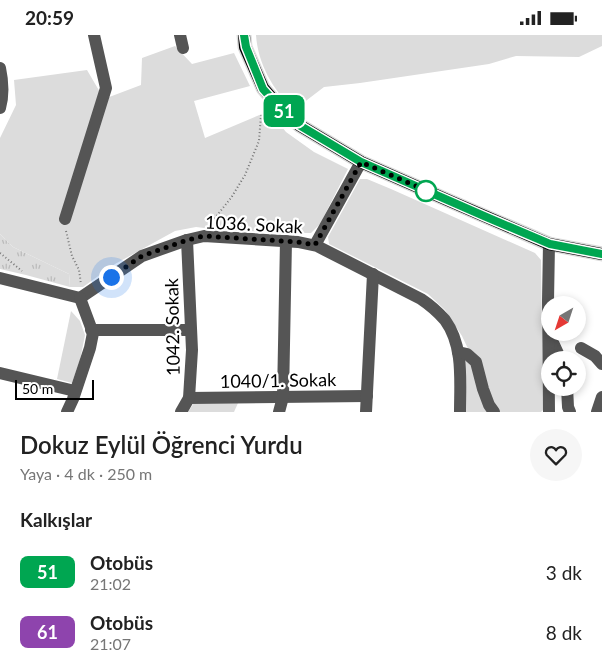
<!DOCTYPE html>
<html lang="tr">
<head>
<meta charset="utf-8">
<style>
	body { margin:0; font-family:Lato,sans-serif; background:#f6f6f6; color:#222; height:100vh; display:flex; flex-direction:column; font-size:19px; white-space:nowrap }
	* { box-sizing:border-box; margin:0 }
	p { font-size:16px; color:#767676 }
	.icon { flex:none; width:28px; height:28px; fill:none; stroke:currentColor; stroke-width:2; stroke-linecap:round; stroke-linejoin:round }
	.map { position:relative; height:377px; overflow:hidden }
	.side { display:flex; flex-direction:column; background:#fff; flex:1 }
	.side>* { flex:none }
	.badge { padding:0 10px; border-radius:8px; font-size:18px; line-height:32px }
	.needle { width:32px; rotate:219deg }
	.buttons { position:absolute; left:541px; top:261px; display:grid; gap:10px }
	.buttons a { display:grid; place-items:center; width:45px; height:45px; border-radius:50%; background:#fff; box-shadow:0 2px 8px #0003; font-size:25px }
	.scale { position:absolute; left:15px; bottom:12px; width:79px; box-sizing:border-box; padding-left:5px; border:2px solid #000; border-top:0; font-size:14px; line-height:18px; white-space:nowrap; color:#000; -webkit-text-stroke:4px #fff; paint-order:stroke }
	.you { position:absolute; width:25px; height:25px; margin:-12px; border:4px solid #fff; border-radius:50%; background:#1a73e8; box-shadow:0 0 0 8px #1a73e833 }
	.map>.badge { position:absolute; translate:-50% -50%; box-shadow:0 0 0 2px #fff }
	h2 { padding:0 20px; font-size:19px; line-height:45px }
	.round { display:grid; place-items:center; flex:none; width:52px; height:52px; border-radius:26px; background:#f6f6f6 }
	.summary { display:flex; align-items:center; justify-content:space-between; height:85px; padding:0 20px }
	h1 { font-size:24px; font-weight:600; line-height:38px }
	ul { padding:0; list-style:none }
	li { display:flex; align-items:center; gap:15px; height:60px; padding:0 20px }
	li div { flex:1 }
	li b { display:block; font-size:19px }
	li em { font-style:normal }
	li .badge { min-width:55px; font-weight:700; text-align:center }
	.status { display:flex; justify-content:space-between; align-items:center; height:35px; padding:0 25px; background:#fff; direction:ltr }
	.status svg { height:14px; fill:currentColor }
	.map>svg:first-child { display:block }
</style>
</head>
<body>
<div class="status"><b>20:59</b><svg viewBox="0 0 49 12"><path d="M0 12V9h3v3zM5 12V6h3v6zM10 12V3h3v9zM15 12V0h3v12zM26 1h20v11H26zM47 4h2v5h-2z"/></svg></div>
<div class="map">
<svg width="602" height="377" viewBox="0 0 602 377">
	<defs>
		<pattern id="park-tufts" width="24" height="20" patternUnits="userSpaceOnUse" patternTransform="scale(1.25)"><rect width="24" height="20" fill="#dcdcdc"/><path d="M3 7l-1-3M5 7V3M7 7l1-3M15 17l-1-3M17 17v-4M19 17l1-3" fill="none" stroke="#bbb"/></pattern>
	</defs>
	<rect width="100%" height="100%" fill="#fff"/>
	<g fill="#dcdcdc">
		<path d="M256,0h346v11l-23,11 -63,-1 -27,8 -129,19 -36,4 -30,23c-21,-20 -36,-46 -38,-75z"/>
		<path d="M175,11l17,18 42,-11 16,33 -56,15 11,37 64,-27 17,21 28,20 34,17 -28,55 -9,9h-13l-77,-3 -25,-3 -21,4 -60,33 -32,23h-13l-1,-13 -56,-27 -13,-13v-96l16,-33 -2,-25 73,-10 17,29 37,-14 1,-27z"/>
		<path d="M360,144h7l24,10 144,64 6,7 2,150 -2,2h-43l-36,-76 -17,-26 -17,-16 -99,-50 -1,-7z"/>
		<path d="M71,276l9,10 5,14 -5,25 -8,23 -15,-4z"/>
		<path d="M463,324l9,4 17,49h-24z"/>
		<path d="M194,368h44l-4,9h-46z"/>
	</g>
	<path fill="url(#park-tufts)" d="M0,199l13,13 56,27 1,13 -44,-12 -26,-6z"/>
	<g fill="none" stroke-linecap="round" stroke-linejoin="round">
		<defs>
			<path id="major" d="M244,0l1,12 18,41 19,22 17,15 62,37 91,40 97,42 53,10"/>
		</defs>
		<use href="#major" stroke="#dbdbdb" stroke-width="15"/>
		<g stroke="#777" stroke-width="2" stroke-dasharray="1 2.5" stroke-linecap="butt">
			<path d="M210,189l21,-26 14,-23 14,-34 2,-26"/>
			<path d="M66,196l6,25 7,14 2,14"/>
			<path d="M0,218l22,18"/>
		</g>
		<g stroke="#555" stroke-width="12">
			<path d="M180,0l3,13"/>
			<path d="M0,33c3,14 4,26 0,40"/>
			<path d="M65,184l41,-131 -12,-53"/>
			<path d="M315,210l46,-83"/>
			<path d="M0,243l80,20"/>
			<path d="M80,263l62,-42 45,-16 17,-4 94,6 19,4 104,53c9,6 17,13 24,21 19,26 15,61 15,92"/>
			<path d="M91,295h100"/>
			<path d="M550,301l11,24"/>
			<path d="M581,313l14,8 7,8"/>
			<path d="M458,317l9,2 9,8 7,27 6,16 5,7"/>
			<path d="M0,338l75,18"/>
			<path d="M567,352l1,20 2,5"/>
			<path d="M189,363l178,-2"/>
			<path d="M67,377l6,-13 17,-51 3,-15 -13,-35"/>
			<path d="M181,377l8,-14 3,-48 -5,-110"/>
			<path d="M279,377l4,-15 3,-156"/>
			<path d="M366,377l7,-138"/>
			<path d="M549,377l-1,-111 1,-57"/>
			<path d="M597,377l5,-15"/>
		</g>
		<use href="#major" stroke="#000" stroke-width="12"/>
	</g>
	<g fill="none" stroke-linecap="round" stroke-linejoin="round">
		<defs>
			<path id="line" d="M244,0l2,12 17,42 19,21 17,15 62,37 123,54 66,28 52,10"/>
		</defs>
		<use href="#line" stroke="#fff" stroke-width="11"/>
		<use href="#line" stroke="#00a651" stroke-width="8"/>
		<path stroke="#000" stroke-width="5" stroke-dasharray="0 9" d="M111,242l31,-21 45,-16 17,-4 94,6 17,3 46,-83 73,32 -8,-3"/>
	</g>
	<circle fill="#fff" stroke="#00a651" stroke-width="2.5" cx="426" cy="156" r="10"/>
	<g text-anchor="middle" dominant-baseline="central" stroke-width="4.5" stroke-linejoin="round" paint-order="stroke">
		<g font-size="18" fill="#000" stroke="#fff">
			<text transform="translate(254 189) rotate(3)">1036. Sokak</text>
			<text transform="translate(172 292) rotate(-91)">1042. Sokak</text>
			<text transform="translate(278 345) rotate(-1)">1040/1. Sokak</text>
		</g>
	</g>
</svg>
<div class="buttons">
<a><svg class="needle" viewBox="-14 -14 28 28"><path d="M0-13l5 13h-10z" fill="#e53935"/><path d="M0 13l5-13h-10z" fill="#767676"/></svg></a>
<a><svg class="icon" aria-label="locate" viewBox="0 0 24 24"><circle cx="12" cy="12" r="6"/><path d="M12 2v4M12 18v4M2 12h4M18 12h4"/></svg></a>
</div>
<div class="scale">50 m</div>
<div class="you" style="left:111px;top:242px"></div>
<b class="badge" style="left:284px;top:76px;background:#00a651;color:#fff">51</b>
</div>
<section class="side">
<div class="summary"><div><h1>Dokuz Eylül Öğrenci Yurdu</h1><p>Yaya · 4 dk · 250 m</p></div><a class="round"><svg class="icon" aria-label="heart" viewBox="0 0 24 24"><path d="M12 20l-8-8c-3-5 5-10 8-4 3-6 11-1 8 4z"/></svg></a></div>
<h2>Kalkışlar</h2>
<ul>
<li><span class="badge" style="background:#00a651;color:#fff">51</span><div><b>Otobüs</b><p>21:02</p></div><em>3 dk</em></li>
<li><span class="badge" style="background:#8e44ad;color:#fff">61</span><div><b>Otobüs</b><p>21:07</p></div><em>8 dk</em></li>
</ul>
</section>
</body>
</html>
